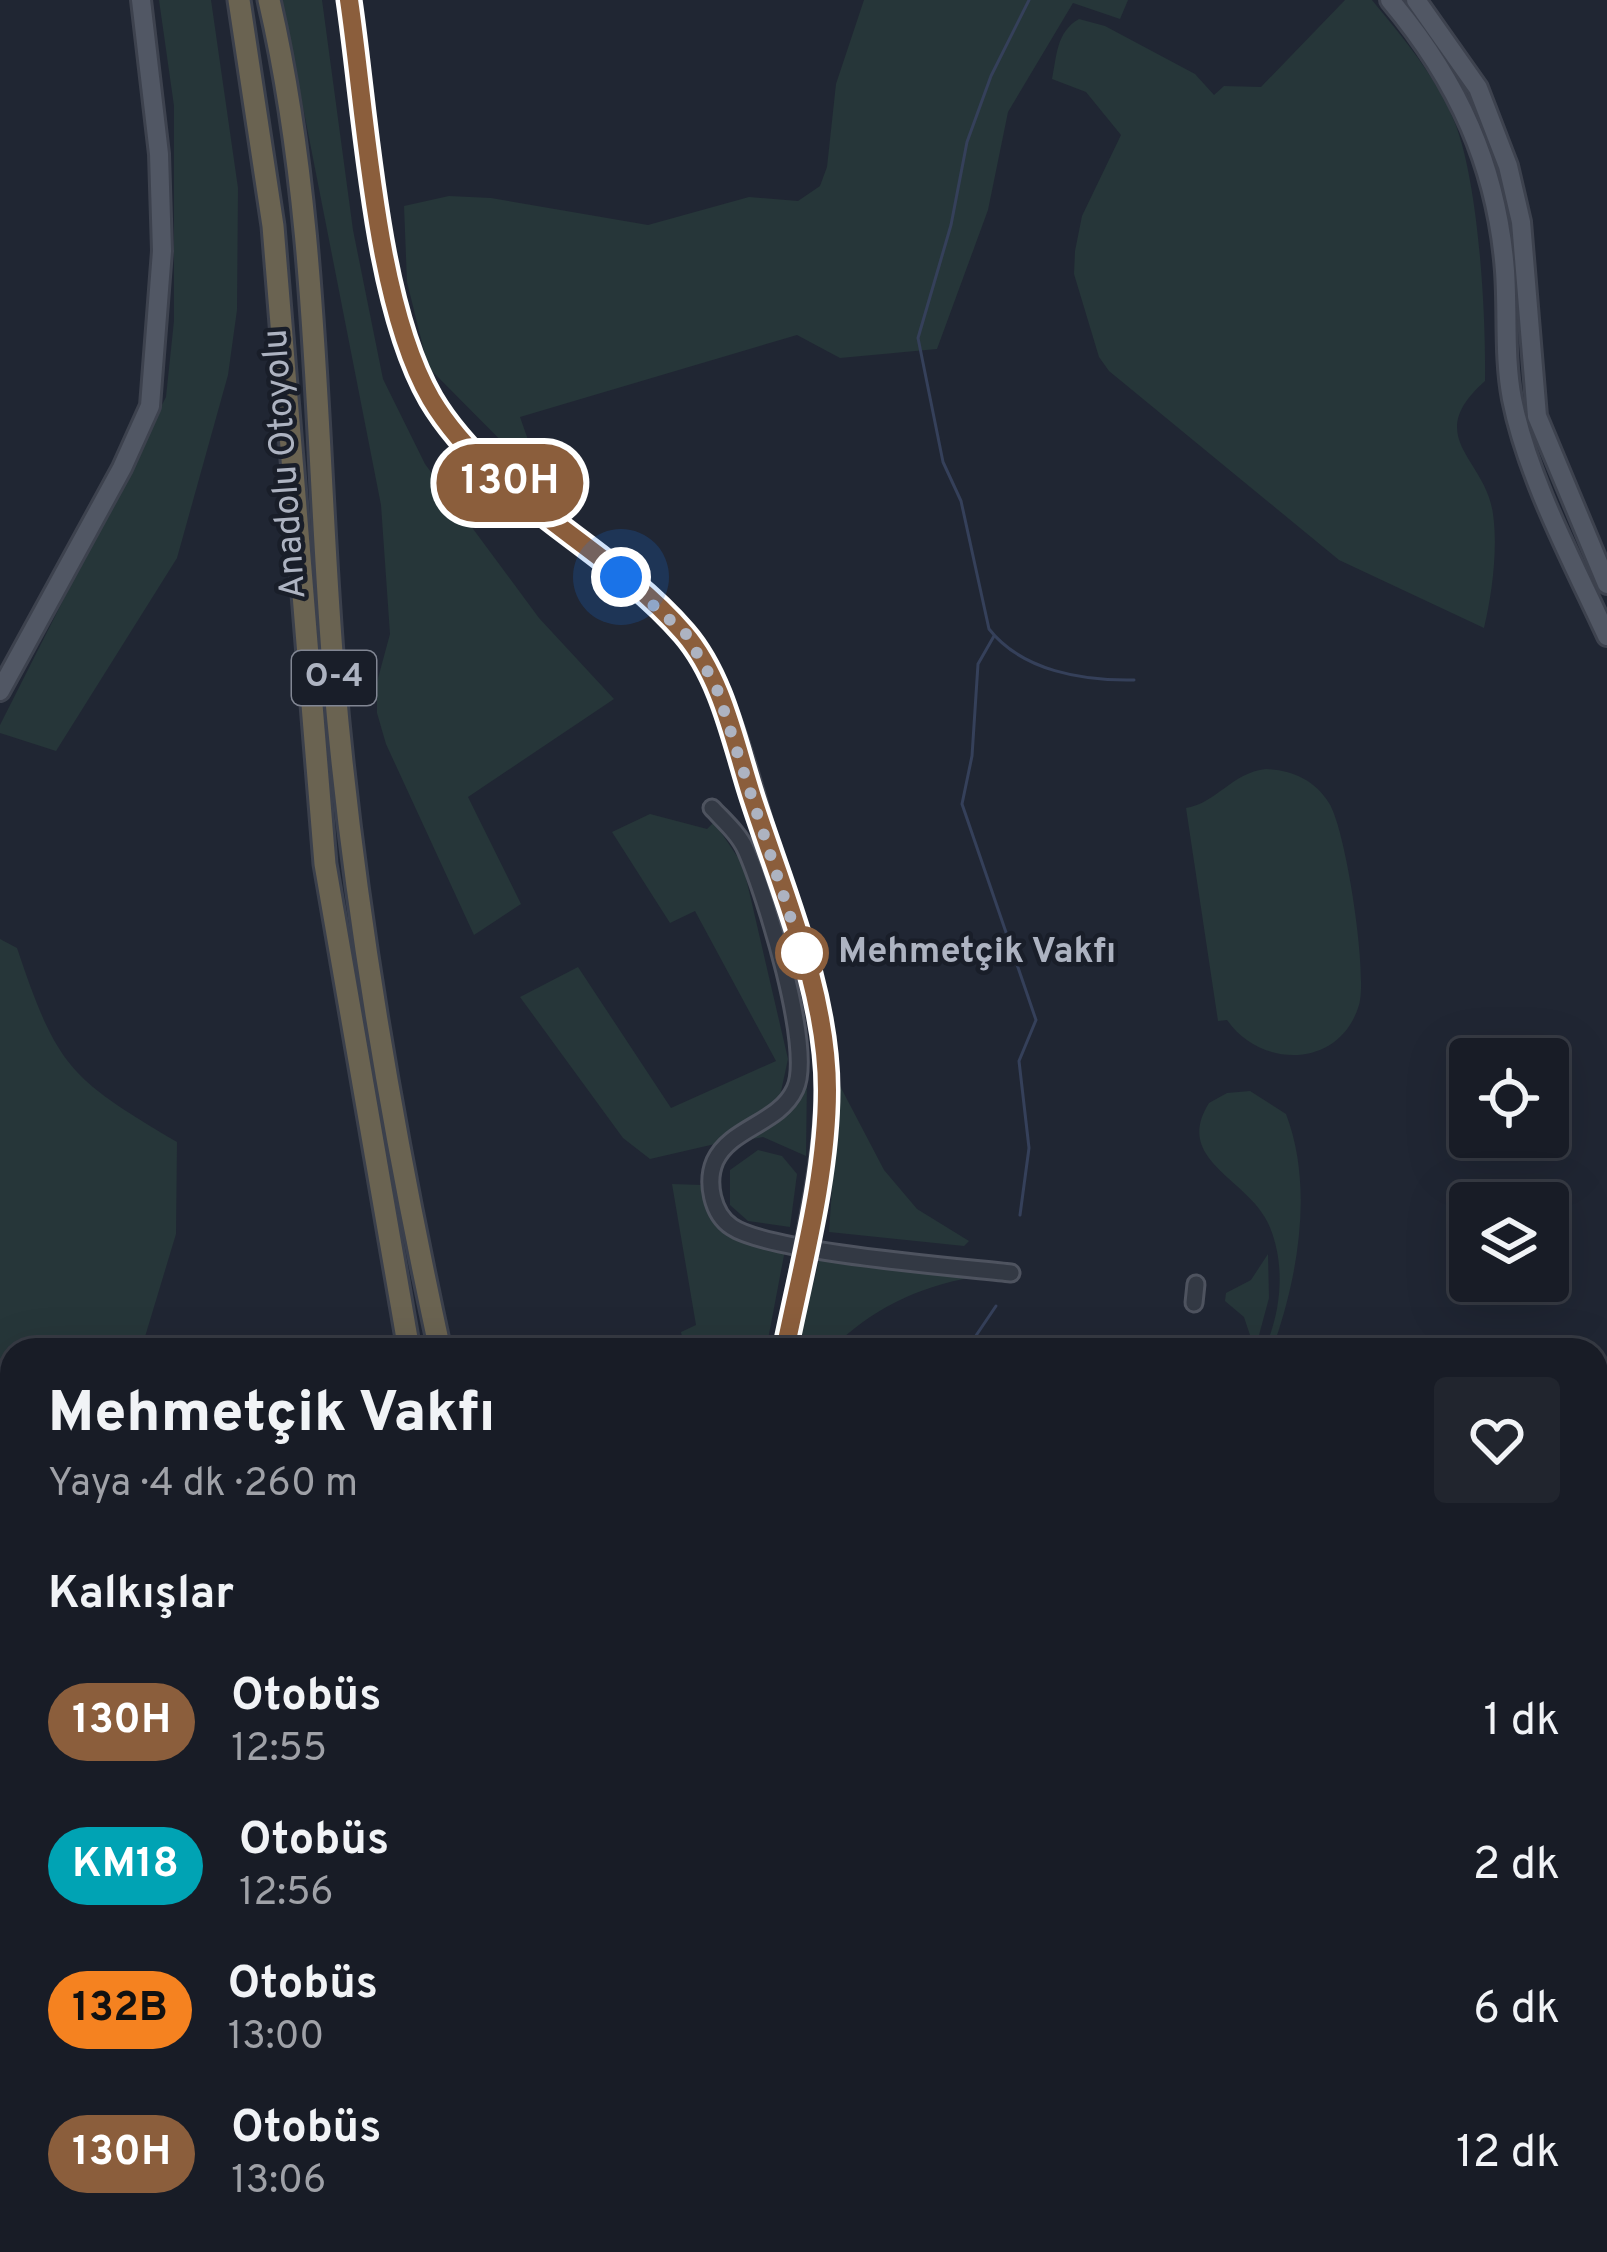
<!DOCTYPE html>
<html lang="tr">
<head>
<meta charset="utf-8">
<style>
	body { margin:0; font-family:Overpass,sans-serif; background:#21252e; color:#f1f3f6; height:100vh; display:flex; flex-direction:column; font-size:45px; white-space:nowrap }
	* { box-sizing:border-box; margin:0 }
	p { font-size:39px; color:#9fa1a7 }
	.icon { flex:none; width:66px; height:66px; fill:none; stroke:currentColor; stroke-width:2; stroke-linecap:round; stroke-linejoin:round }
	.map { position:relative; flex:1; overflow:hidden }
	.side { position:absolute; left:0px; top:1338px; width:1608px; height:915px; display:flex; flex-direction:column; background:#181c26; border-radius:36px 36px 0 0; box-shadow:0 12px 48px #0002,0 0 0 3px #363a43 }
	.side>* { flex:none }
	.badge { padding:0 24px; border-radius:39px; font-size:42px; line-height:78px }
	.buttons { position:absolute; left:1449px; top:1038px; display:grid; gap:24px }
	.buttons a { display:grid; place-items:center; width:120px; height:120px; border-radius:12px; background:#181c26; box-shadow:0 12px 48px #0002,0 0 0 3px #363a43; font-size:60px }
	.you { position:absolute; width:60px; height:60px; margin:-30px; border:9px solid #fff; border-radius:50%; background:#1a73e8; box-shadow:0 0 0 18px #1a73e833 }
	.map>.badge { position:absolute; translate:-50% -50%; box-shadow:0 0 0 6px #fff }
	h2 { padding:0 48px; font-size:45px; line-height:108px }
	.round { display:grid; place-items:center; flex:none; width:126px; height:126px; border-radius:12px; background:#21252e }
	.head { display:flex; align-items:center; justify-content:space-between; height:204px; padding:0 48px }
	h1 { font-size:57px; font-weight:800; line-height:90px }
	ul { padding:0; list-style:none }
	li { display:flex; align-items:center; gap:36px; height:144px; padding:0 48px }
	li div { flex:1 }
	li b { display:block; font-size:45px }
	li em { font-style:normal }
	li .badge { min-width:132px; font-weight:700; text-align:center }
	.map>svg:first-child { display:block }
</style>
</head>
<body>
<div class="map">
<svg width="1607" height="2252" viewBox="0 0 1607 2252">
	<rect width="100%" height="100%" fill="#202633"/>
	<g fill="#263639">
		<path d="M159,0h52l27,188 -1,122 -9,65 -51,183 -121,193 -56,-18v-8l166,-328 8,-76v-215z"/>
		<path d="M282,0h40l31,230 30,149 42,85 114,154 75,81 -146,98 53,107 -47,31 -88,-191 -9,-31v-31l13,-48 -9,-129z"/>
		<path d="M864,0h264l-8,19 -47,-16 -65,109 -20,98 -51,139 -97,9 -43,-23 -277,82 19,54 -6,2 -105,-106 -21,-85 -3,-76 45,-10 42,2 157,27 101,-28 49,4 22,-15 7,-19 9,-83z"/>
		<path d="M1345,0h27c31,38 65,77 83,123 24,62 31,191 30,258 -64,57 1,77 8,133 5,35 -1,81 -9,114l-145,-68 -230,-189 -10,-14 -25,-83 1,-23 7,-35 39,-81 -35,-43 -34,-13c5,-23 4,-47 27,-60l26,7 90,48 19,21 10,-9 37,1z"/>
		<path d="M1266,769c26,1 49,11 63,34 17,27 39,171 30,202 -19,64 -98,64 -132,15l-9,1 -32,-213c31,-5 45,-35 80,-39z"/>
		<path d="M650,814l57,15 7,-7 29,43 45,194 -8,37 -13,14 -52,34 -65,15 -27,-21 -103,-141 58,-30 93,141 105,-47 -81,-150 -25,12 -58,-91z"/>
		<path d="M0,939l17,9c40,119 52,130 160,194l-1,92 -35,116h-129v186l-12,-7z"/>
		<path d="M807,1078l-1,78 -43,-19 -21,4 58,-45z"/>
		<path d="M839,1084l45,86 33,39 52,32 -5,5 -135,-14z"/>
		<path d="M1250,1091l36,23c28,73 12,164 -14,236h-8c18,-39 22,-88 4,-127 -21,-45 -95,-63 -59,-120l18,-10z"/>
		<path d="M758,1150l24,6 15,18 -7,53 -42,-6 -18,-16v-35z"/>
		<path d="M672,1184l30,1 25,48 58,17 -19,100h-81l-4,-18 15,-7z"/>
		<path d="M1268,1254l1,44 -14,52 -11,-33 -19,-16 1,-8 25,-13z"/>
		<path d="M820,1256l149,17 4,4c-58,11 -101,32 -143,73h-33z"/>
		<path d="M5,1572l7,6v204l-12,-8v-127l12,-18v-18l-12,-17z"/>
	</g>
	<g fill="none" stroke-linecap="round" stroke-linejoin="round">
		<g stroke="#35405a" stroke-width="3">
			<path d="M1029,0l-38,76 -24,66 -16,83 -33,113 25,124 18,39 28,128c33,42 94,52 145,51"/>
			<path d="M994,636l-16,28 -6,92 -10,48 74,216 -17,41 10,87 -9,67"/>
			<path d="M954,1350l19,-10 23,-34"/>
			<path d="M840,2241l3,11"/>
		</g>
		<defs>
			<g id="minor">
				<path d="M712,808c12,13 27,26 34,42 19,43 68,200 49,239 -16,35 -64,38 -80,72 -9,21 -3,53 17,66 37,25 225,40 279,46"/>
				<path d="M1194,1303l2,-19"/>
				<path d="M1596,1605l11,8"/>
				<path d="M0,1791l12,9"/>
			</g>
			<g id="major">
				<path d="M349,0c17,115 25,302 83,399 58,100 180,147 253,235 49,60 70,171 94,245 14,46 34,93 41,140 10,59 5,114 -5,172"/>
				<path d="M1390,0c68,81 107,166 115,271 3,43 -1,86 7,128 16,80 61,163 95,237"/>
				<path d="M1416,0l62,88 30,78 13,56 16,194 70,168"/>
				<path d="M0,691l122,-223 28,-62 12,-155 -3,-97 -18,-154"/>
				<path d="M785,1350l10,-49"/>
				<path d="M0,1555l12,6"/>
				<path d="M537,2241l4,11"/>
				<path d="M816,2241l4,11"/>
			</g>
			<g id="highway">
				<path d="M239,0l34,226 52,638 84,486"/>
				<path d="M269,0c51,220 46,454 65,678 19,225 58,451 106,672"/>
				<path d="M677,2241l4,11"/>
				<path d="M708,2241l4,11"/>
			</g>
		</defs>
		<use href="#minor" stroke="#4e535f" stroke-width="21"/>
		<use href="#major" stroke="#3d424e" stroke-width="24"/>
		<use href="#highway" stroke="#3b404c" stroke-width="27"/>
		<use href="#minor" stroke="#333944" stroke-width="15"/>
		<use href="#major" stroke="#515764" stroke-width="18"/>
		<use href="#highway" stroke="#6a6351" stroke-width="21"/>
		<defs>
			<path id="major-bridge" d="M795,1301l20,-110"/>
		</defs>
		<use href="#major-bridge" stroke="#3d424e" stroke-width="24" stroke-linecap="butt"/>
		<use href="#major-bridge" stroke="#515764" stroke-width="18"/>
	</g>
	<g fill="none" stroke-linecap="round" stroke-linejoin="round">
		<defs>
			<path id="line" d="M349,0c17,115 26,302 82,399 59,99 179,148 253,234 39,45 51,112 69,167 30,92 74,192 74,290 0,86 -25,176 -42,260"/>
		</defs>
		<use href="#line" stroke="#fff" stroke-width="27"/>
		<use href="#line" stroke="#8b5e3c" stroke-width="18"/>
		<path stroke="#adb3c1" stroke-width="12" stroke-dasharray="0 21.6" d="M621,577l65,57 30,52 86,267"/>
	</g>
	<circle fill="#fff" stroke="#8b5e3c" stroke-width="6" cx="802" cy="953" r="24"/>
	<g text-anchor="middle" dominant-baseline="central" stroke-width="9" stroke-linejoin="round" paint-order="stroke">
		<rect fill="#191e29" stroke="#818693" stroke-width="3" x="292" y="651" width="84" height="54" rx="9"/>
		<g font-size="33" font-weight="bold" fill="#adb3c1">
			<text x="334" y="678">O-4</text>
		</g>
		<g font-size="36" fill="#adb3c1" stroke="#191e29">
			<text transform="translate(286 464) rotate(-94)">Anadolu Otoyolu</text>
		</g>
		<g font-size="36" font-weight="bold" fill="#adb3c1" stroke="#191e29" text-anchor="start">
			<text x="838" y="953">Mehmetçik Vakfı</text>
		</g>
	</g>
</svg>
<div class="buttons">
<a><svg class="icon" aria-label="locate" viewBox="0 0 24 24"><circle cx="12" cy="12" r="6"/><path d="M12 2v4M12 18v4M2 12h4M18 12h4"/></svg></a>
<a><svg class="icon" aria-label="layers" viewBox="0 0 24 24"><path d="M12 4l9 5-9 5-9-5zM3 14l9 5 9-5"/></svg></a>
</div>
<div class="you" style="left:621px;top:577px"></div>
<b class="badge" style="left:510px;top:483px;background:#8b5e3c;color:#fff">130H</b>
<section class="side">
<div class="head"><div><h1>Mehmetçik Vakfı</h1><p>Yaya · 4 dk · 260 m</p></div><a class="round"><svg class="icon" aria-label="heart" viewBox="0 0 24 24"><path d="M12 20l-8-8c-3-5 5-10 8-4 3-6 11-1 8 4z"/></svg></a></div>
<h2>Kalkışlar</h2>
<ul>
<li><span class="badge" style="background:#8b5e3c;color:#fff">130H</span><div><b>Otobüs</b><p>12:55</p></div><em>1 dk</em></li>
<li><span class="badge" style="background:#00a3b4;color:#fff">KM18</span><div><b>Otobüs</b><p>12:56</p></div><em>2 dk</em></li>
<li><span class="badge" style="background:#f58220;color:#111">132B</span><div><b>Otobüs</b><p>13:00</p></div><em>6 dk</em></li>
<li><span class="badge" style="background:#8b5e3c;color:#fff">130H</span><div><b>Otobüs</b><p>13:06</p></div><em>12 dk</em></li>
</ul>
</section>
</div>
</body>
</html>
